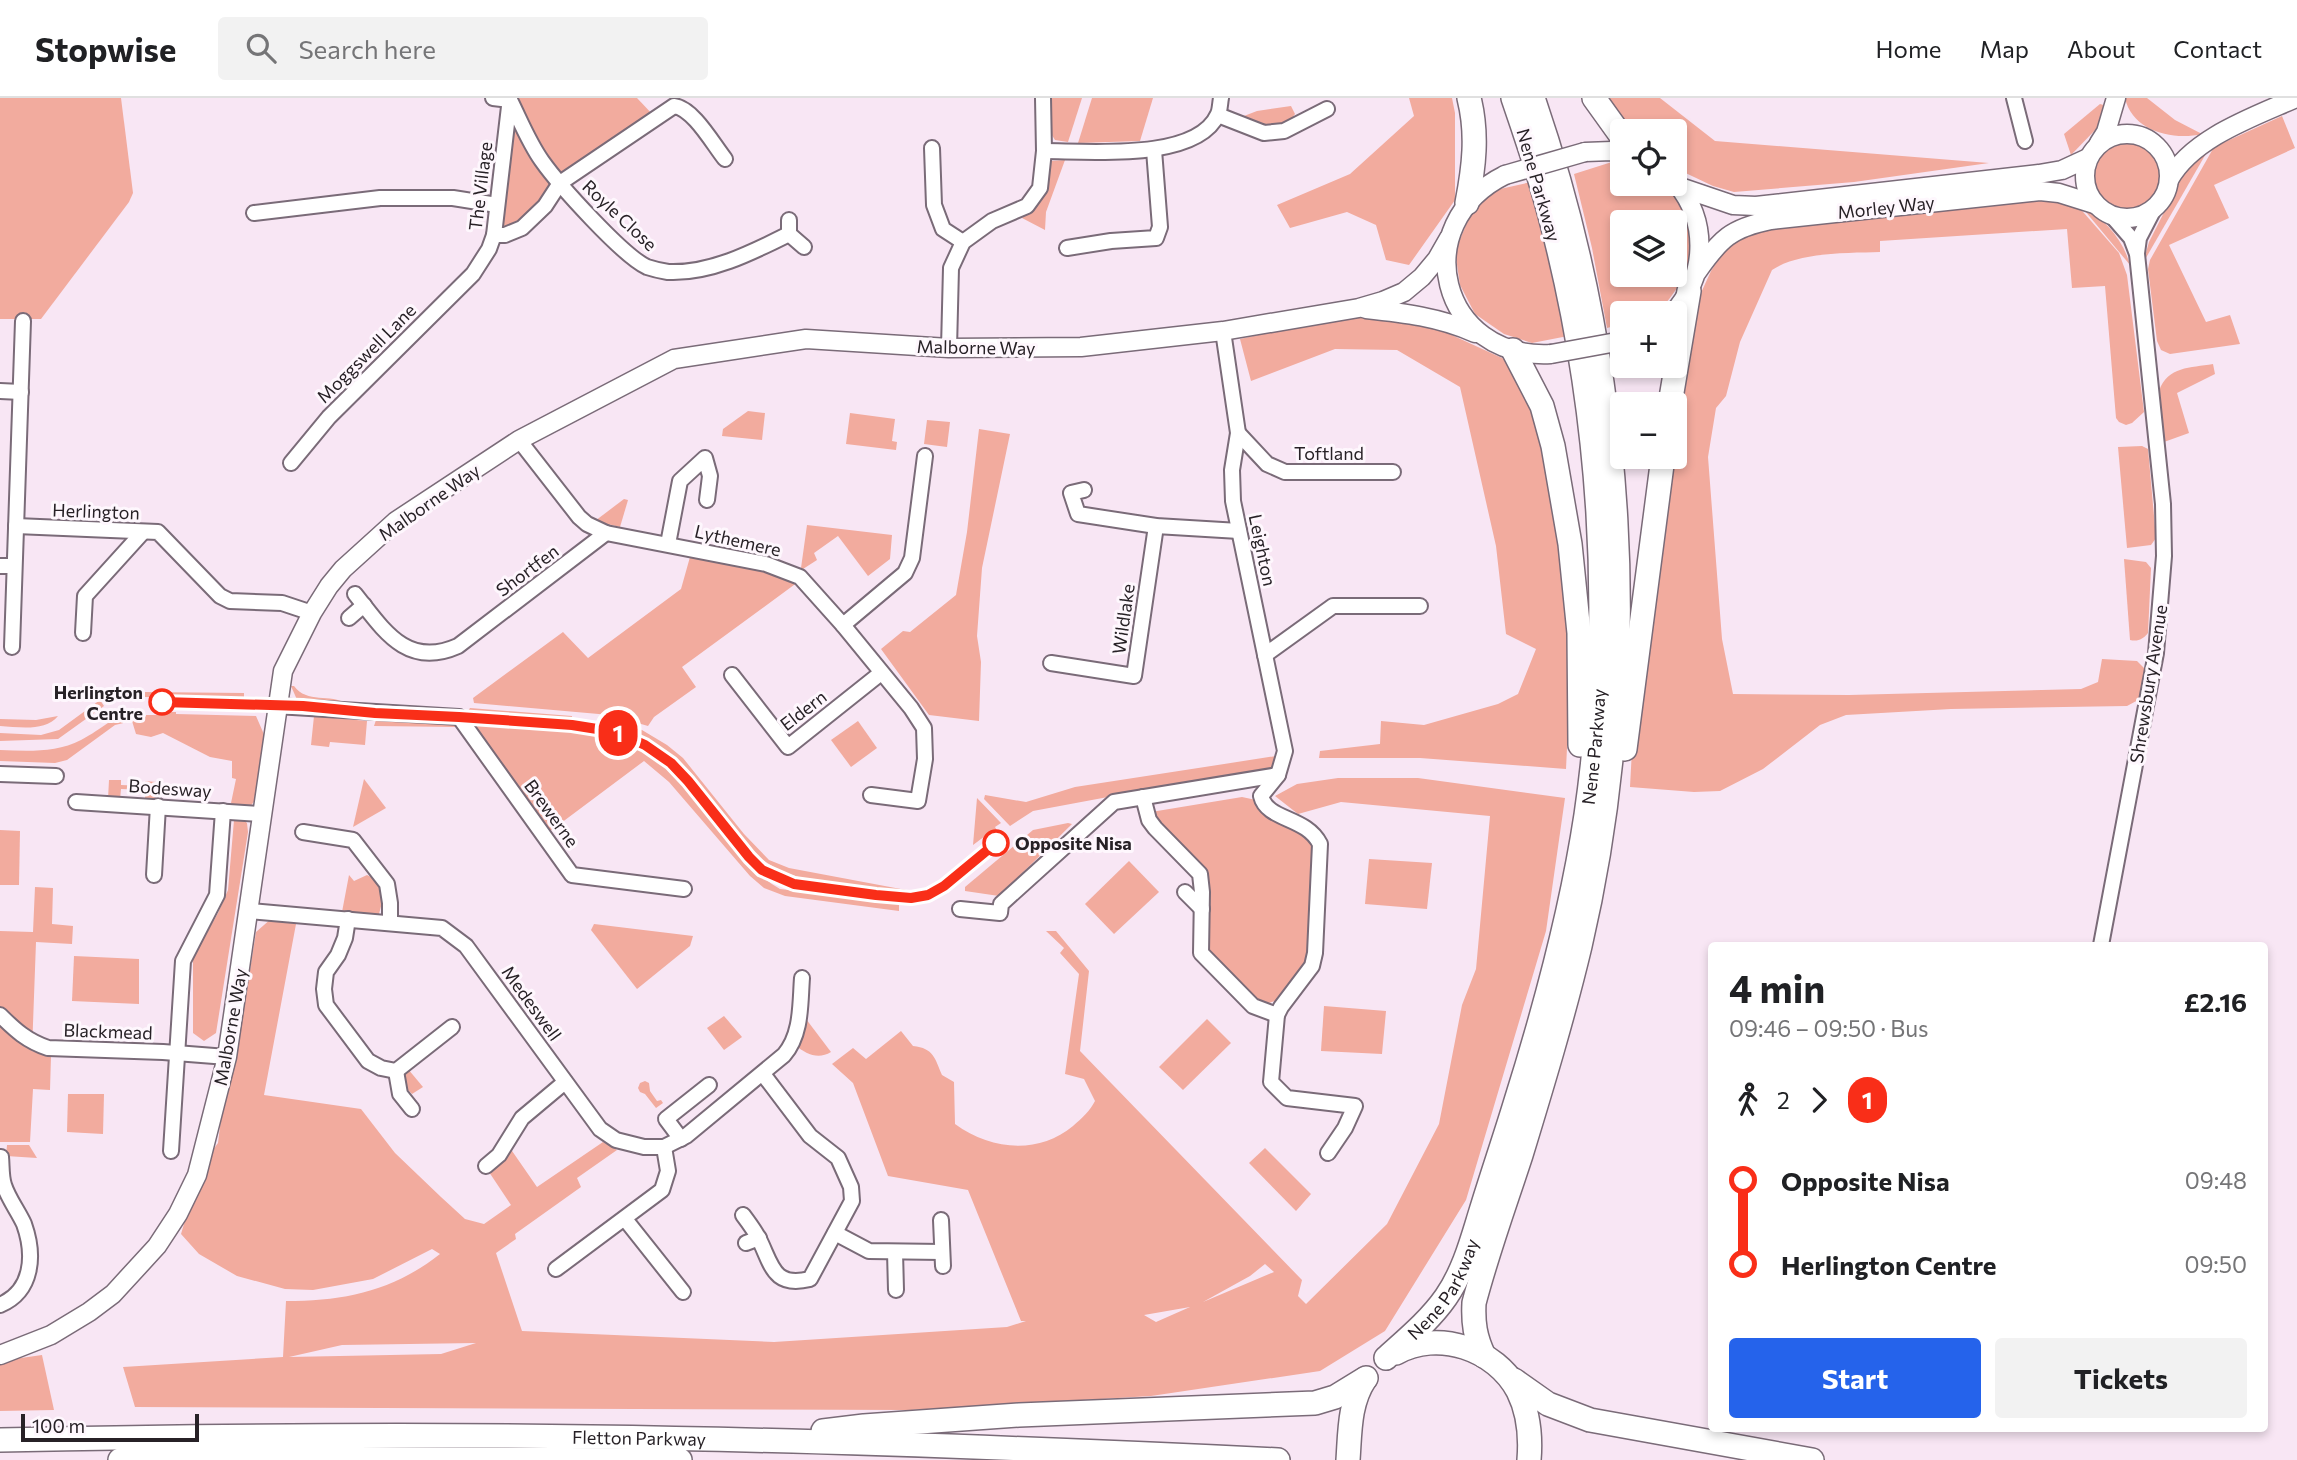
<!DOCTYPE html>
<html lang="en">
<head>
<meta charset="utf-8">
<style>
	body { margin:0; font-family:Commissioner,sans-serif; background:#f2f2f2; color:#202124; height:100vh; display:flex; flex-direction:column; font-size:26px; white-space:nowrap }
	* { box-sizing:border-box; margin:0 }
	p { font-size:23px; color:#757577 }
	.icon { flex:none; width:38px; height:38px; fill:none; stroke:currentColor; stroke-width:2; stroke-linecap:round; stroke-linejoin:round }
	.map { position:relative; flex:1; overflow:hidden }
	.sheet { position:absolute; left:1708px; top:844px; width:560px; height:490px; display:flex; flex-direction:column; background:#fff; border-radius:7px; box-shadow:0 4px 10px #0003 }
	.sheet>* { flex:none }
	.badge { padding:0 14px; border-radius:23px; font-size:24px; line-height:46px }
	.tools { position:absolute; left:1610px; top:21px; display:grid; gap:14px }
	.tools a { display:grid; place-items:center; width:77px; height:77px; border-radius:7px; background:#fff; box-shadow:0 4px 10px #0003; font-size:35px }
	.scale { position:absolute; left:21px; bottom:18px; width:178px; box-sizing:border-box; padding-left:7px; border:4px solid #272126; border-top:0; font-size:19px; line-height:24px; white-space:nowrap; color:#272126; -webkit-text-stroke:5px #fef7fd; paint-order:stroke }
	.map>.badge { position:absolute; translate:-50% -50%; box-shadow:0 0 0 4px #fff }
	.legs { display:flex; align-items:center; gap:10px; height:77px; padding:0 21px; font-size:23px }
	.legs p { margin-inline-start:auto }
	.head { display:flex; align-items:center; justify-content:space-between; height:119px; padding:0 21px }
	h1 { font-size:38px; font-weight:700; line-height:52px }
	.primary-button { display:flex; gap:14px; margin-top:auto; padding:14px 21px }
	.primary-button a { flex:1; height:80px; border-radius:7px; background:#2563eb; color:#fff; font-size:28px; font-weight:700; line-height:80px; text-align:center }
	.primary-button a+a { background:#f2f2f2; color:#202124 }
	ul { padding:0 21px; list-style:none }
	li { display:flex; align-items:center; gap:24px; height:84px; font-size:26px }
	li i { display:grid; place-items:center; width:10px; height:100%; margin:0 9px; background:currentColor }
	li i::after { content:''; width:18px; height:18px; margin:-9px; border:5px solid; border-radius:50%; background:#fff }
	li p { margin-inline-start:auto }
	li:first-child i { background:linear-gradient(#0000 50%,currentColor 0) }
	li:last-child i { background:linear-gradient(currentColor 50%,#0000 0) }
	header { display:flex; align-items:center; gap:42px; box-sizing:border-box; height:98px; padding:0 35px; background:#fff; border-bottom:2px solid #e0e0e0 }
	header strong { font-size:33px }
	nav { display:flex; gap:38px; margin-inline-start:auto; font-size:24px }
	.search { width:490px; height:63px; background:#f2f2f2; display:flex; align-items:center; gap:18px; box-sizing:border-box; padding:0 24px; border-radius:7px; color:#757577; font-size:26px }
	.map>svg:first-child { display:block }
</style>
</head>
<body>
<header>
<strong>Stopwise</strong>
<div class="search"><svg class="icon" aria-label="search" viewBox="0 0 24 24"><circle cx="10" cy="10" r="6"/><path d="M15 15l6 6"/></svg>Search here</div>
<nav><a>Home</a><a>Map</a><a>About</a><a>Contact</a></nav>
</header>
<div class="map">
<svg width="2297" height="1362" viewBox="0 0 2297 1362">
	<rect width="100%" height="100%" fill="#f8e6f4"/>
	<g fill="#f2ab9e" fill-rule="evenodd">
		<path d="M0,0h121l12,95 -4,9 -88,117h-41z"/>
		<path d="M519,0h118l17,18 -92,62 -10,-8 -32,-62z"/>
		<path d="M1048,0h34l-14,44 -13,-2 -5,-8z"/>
		<path d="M1092,0h61l-13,43 -62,2z"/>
		<path d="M1409,0h43l3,15v87l-46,65 -23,-5 -10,-35 -29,-13 -57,16 -13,-23 73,-31 64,-58z"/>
		<path d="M1604,0h56l55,43 274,22 -135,19 -120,10 -21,-6 -38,-18v-37h-48z"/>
		<path d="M2125,0h22l28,22 27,14c-29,7 -70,-3 -77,-36z"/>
		<path d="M2100,6l7,2 -7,19 -29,30 -7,-21z"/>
		<path d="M1291,8l4,8c-13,19 -32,10 -51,2l13,-5z"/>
		<path d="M2282,18l13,32 -81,37 15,33 -60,27 37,77 24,-7 10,29 -70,10 -9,-4 -4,-9 -9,-72 2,-9 64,-113z"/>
		<path d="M514,25l36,56v9l-25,34 -25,10 11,-100z"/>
		<circle cx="2127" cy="77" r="36"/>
		<path d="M2211,47l-68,118 6,-21 37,-73z"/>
		<path d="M1065,62l-19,52 -1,18 -23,-12c19,-21 26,-28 28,-57z"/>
		<path d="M1615,63l7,3v20c12,0 27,-3 38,0 12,2 17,13 21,22 23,45 6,72 -23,107h-36v11l-15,4 -15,-80 -18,-74zM1622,124h53v53h-53z"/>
		<path d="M1531,84l37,154 -36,7 -28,-9 -29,-20 -15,-29 -5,-34 14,-33 22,-27z"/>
		<path d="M2047,98l30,9 42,48 8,22 17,137 -12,11 -6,2 -7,-3 -3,-4 -11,-132 -33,2 -5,-59 -187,12v11c-31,1 -82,0 -108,18l-32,72 -14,54 -10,12 -8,49 14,182 11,55 116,1 232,-6 17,-7 4,-23 35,2 8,8v16l-5,14 -13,7 -176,3 -105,6 -26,10 -57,44 -43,22 -26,1 -64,-5 4,-75 36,-255h5v-33l12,-87 13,-42 11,-24 20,-31 18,-11z"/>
		<path d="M2080,107c24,13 43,34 50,60z"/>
		<path d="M1343,218l87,9 85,39 32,95 26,162 -7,148 -146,-11h-101l1,-7 60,-7 1,-23 43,4 74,-21 20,-10 18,-45 -30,-15 -10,-88 -36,-159 -63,-37 -62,-1 -84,32 -11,-42z"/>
		<path d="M2213,266l2,10 -38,19 12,40 -25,9 -5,-51c9,-25 31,-23 54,-27z"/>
		<path d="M748,313l17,2 -3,27 -40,-4 1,-7z"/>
		<path d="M850,315l45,6 -3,22 5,1 -1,8 -50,-6z"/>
		<path d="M927,322l23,2 -3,25 -23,-3z"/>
		<path d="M979,331l31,5 -28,134 -5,68 4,26 -2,59 -50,-6 -48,-66 22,-18 7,1 46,-37 11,-63z"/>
		<path d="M2142,348l6,3 8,89 -5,7 -24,3 -9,-101z"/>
		<path d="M624,401l4,1 -8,27 -25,-6z"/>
		<path d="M807,427l85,10 -2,24 -22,17 -30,-40 -24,17 3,7 -14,9 -2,-1z"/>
		<path d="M690,459c26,5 89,11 108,25l-116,85 14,20 -42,30 -6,9 -38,-11 -136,-12 -1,-5 90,-66 25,26 93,-69z"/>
		<path d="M2124,461l22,3 5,6 -3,65c-5,6 -10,9 -18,7z"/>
		<path d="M291,588h3c13,18 36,7 53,18l-49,-2z"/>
		<path d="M145,594l99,1v6l-99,-2z"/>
		<path d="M100,602l4,6 -46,33 -58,2v-8l41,2 18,-5z"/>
		<path d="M470,610l102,8v3h-6l-94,-6 -4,-2z"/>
		<path d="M138,613l8,6v-2h13l2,-3h15v2l80,2 10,23 -7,56 -10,13h-14l-4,-5 5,-24 -4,-1v-17l-22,-4 -47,-24 -12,4 -15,-3 -4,-13 -17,4 -48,35 -12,3 -55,-2v-11c27,1 56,3 81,-10 23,-12 29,-23 57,-29z"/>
		<path d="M58,618c-13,16 -39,11 -58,10v-7l36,1z"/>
		<path d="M314,618l53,5 -2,24 -35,-3 -1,5 -18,-2z"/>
		<path d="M390,621l61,3 5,5 -82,-1 2,-6z"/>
		<path d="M858,623l19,27 -26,19 -20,-27z"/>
		<path d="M623,626l19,6 25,15 16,13 61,76 25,26 20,8 117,22 -1,3c-39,-5 -103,-7 -136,-29 -35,-22 -53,-64 -81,-94 -19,-20 -42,-32 -67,-44z"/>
		<path d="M472,627c63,4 138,-2 190,40 16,13 28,28 41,43 19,25 50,67 77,81l119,14v8l-114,-15 -21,-8 -14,-12 -81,-94 -25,-21 -95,71z"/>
		<path d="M1276,658l-4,16 -57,5 -182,34 -23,15 -26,-27 1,-4 41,7 49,-15z"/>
		<path d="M1338,680h80l147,20 -19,133 -80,269 -81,131 -65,40 -169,25 -240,14 -776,-3 -12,-40 160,-10 3,-56c59,0 107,-10 154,-47l-8,-5 -59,30 -60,11 -28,-1 -48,-13 -38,-22 -18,-20 11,-37 13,-16 7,-30 6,-8 5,-41 24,-113 9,-57 16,-14 24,6 -32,171 97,14 34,44 46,44 24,22 19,5 27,-19 -26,-39 25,-18 27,39 66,-45 14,8 -40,28 4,9 -66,47 1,5 -20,14 26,78 252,11 233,-15 19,-6h-5l-53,-131 -80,-14 -35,-93 -21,-19 21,-16 13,11 35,-28 12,15c21,2 22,13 29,29l12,7 1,42c36,26 83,31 118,2 9,-8 17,-15 22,-25l-11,-22 -19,-5 14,-100 -19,-21 4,-5 -18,-17h10l33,40 -9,80 222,229 -4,16 8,8 81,-80 52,-100 23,-119 14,-36 14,-153 -149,-14 -43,12 -23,-18 22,-12zM1265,1166l9,8 -71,30 47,-26zM1190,1209l-34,15 -12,-7zM476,1245l-35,11 -152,3 53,-12z"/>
		<path d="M364,681l22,29 -33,19z"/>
		<path d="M109,682h12v5l24,1v-5l11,1v19l-11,-1v-10l-24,-1 -1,11 -12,-1z"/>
		<path d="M1242,699l14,3 58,38v67l-6,50 -5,12 -28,34 -10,3 -12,-3 -47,-49 2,-75 -57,-61v-4z"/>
		<path d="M977,700l24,25 -6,4 4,7 -10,8 -4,-6 -12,9z"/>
		<path d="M240,719l7,6 1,9 -32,201 -12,8 -11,-8v-76l25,-44 10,-23 6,-70z"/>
		<path d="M1068,725l4,1 -73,72 -34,-5v-4l68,-57z"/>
		<path d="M0,732l20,1 -1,54h-19z"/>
		<path d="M1369,761l63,4 -5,46 -62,-5z"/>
		<path d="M1129,763l30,31 -45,42 -29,-30z"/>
		<path d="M349,777l5,6 13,-6 8,4 9,16 -5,19 -10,1 -27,-3z"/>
		<path d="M35,789l18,1 -1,36 21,2 -1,18 -36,-2 -4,109 19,5 -1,34 -17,-1 -3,53h-30v-211l33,1z"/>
		<path d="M594,826l99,12 -3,10 -53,43 -46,-59z"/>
		<path d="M74,858l65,3v45l-67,-3z"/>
		<path d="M1324,908l62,5 -4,43 -61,-3z"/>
		<path d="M803,917l28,37c-13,8 -25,2 -36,-7z"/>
		<path d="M724,918l18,21 -18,13 -17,-22z"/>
		<path d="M1207,921l24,24 -48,47 -24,-23z"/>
		<path d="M408,971l15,18 -11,7 -9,-9 -2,-11z"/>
		<path d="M645,983l4,2 1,8 7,10 4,-1 2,3 -7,5 -11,-14 -5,-2 -2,-4 2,-5z"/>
		<path d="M68,996h36l-1,40 -36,-2z"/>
		<path d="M7,1047h22l8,13 -31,-2z"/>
		<path d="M1265,1050l46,46 -15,17 -47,-48z"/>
		<path d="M42,1257l12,55 -54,1v-50z"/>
	</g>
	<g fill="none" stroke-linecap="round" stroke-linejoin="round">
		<defs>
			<g id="minor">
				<path d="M493,0l17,2c10,20 19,43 32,61 17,24 81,95 105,106 6,2 15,4 21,5 42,2 85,-20 121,-38"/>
				<path d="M2014,0l11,43"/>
				<path d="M1218,17l46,18 20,-2 43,-22"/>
				<path d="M932,50l2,57 9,24 20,13"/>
				<path d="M1044,53c43,0 153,11 174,-37 2,-4 2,-11 3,-16"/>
				<path d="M254,115l126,-15h73l44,7"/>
				<path d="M789,122v14l15,13"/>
				<path d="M494,137h11l17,-7 23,-22 15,-23 114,-77c19,2 39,38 51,53"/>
				<path d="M1067,150l44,-7 45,-3 4,-11 -6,-77"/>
				<path d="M2137,155l2,-15 15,-29"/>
				<path d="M1223,233l15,102 -6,37 1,31 52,250 -7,24 -17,21c6,25 45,20 59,48l-5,109 -3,13 -31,41 -4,8 -6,67 16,16 68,8 -10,22 -17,25"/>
				<path d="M949,250l2,-80 12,-26 29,-21 35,-15 13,-18 4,-37 -1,-53"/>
				<path d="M0,293l21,1"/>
				<path d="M1238,335l29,31 18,8h108"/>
				<path d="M291,365l38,-46 144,-143 16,-25 5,-14 16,-137"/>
				<path d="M1084,392l-13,3 7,21 78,12 83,5"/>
				<path d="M16,428l142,6 62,64 10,5 52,2 30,10"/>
				<path d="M606,435l160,31 34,13 43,48 62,-52 7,-15 13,-102"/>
				<path d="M668,446l12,-63 25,-23 5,18 -3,24"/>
				<path d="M0,468h14"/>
				<path d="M355,496c28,35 51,75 103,52l148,-113 -19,-9 -8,-7 -60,-77"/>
				<path d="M349,520l15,-13"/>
				<path d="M843,527l68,83 13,20 1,31 -7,42 -47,-6"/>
				<path d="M83,535l2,-37 58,-64"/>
				<path d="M12,549l11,-326"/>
				<path d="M1265,557l68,-49h87"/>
				<path d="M1051,565l83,13 22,-150"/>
				<path d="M732,577l56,72 93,-74"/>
				<path d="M276,608l183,11 113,158 112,14"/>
				<path d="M0,676l56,2"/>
				<path d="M1143,699l6,23 6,8 45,46 2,18 -1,61 52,53 24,9"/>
				<path d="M76,704l185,12"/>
				<path d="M303,734l50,8 34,44 3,19v20"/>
				<path d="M154,777l4,-69"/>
				<path d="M1185,794l17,17"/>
				<path d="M960,811l40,4 1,-9 113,-102 164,-27"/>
				<path d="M250,813l192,17 24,18 134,183 16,11 28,7h20l22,-11 98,-81c18,-21 16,-51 18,-77"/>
				<path d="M348,821l-3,19 -7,17 -12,17 -2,17 2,16 42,56 13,7 15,3 56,-44"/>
				<path d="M2101,847l55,-292 8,-97 -1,-52 -26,-250 -6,-16 -20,-23"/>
				<path d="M0,917c15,15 27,26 48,33l115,4 64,5"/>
				<path d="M396,973l4,23 12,15"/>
				<path d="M681,1041l-15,-20 43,-34"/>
				<path d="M171,1053l12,-190 34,-66 6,-84"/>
				<path d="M486,1068l13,-11 23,-37 43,-36"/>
				<path d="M743,1117c6,8 12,16 16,24 13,26 14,49 51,40l42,-78 -1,-14 -13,-29 -28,-22 -47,-62"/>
				<path d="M625,1121l58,73"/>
				<path d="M941,1122l2,46"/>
				<path d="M835,1135l34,18 73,1"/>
				<path d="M746,1145l13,-5"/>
				<path d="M895,1154l1,38"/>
				<path d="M556,1171l106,-79 6,-19 -4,-24"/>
				<path d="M0,1207c33,-14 35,-50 24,-81 -6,-13 -16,-26 -20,-39 -3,-9 -2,-19 -3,-28"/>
			</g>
			<g id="tertiary">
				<circle cx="2127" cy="78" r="42"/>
				<path d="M2099,45l7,-11 10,-34"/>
				<path d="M1585,54l27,-1 10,2"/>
				<path d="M1505,77c-99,49 -65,185 46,179"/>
				<path d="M2169,82c23,-42 84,-63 127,-82"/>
				<path d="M1680,89l53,18 23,1 283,-32 23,-4 26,-12"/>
				<path d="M1697,174c23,-33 34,-44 74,-52l269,-29 19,2 35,11"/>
				<path d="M1366,211c38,4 73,8 109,24"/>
				<path d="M1673,215c33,-36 36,-90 4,-129"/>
				<path d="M0,1257l51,-20 38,-23 24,-18 44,-48 21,-32 19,-39 30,-118 56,-386 29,-58 17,-27 14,-17 53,-48 123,-81 155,-81 132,-20 143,9 132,-1 142,-16 136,-23 24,-7 21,-9 18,-15 15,-18 12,-21"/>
			</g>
			<g id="trunk">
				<path d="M1594,0l28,39"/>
				<path d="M1467,105c7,-36 11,-69 2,-105"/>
				<path d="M1513,252l29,56 11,40 17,98 9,89 1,112"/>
				<path d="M1670,306l19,-113"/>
				<path d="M1625,651l38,-292"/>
				<path d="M1396,1255c42,-24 100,-4 122,38 11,22 13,45 11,69"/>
				<path d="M1484,1258c-9,-19 -11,-33 -10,-53 13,-50 31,-99 47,-148 21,-69 42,-138 59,-209 65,-278 46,-578 -47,-848"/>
				<path id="s1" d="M1386,1260c21,-19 44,-38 60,-61 18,-26 26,-57 35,-86 11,-36 23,-71 34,-107 30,-95 56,-190 71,-289 29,-199 15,-409 -37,-603 -10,-39 -23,-76 -36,-114"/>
				<path d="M1514,1282l34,24 42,16 222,40"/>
				<path d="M823,1333l41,-5 155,-11 296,-12 20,-6 31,-19"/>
				<path id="s2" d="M0,1342c197,-4 394,-6 591,-3 229,3 458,12 687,23"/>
				<path d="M120,1362l129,-2 431,2"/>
				<path d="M1348,1362c2,-28 1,-57 17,-81"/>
			</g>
		</defs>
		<use href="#minor" stroke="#7a6b78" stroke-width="18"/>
		<use href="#tertiary" stroke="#7a6b78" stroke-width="21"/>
		<use href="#trunk" stroke="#7a6b78" stroke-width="26"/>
		<use href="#minor" stroke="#fff" stroke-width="14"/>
		<use href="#tertiary" stroke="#fff" stroke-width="18"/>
		<use href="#trunk" stroke="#fff" stroke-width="23"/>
		<defs>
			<g id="tertiary-bridge">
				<path d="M1505,77l80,-23"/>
				<path d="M1551,256l71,-13"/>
			</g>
		</defs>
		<use href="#tertiary-bridge" stroke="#7a6b78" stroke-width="21" stroke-linecap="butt"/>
		<use href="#tertiary-bridge" stroke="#fff" stroke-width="18"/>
	</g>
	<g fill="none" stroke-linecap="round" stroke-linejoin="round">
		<defs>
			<path id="line-1" d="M162,604l141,4 72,7 84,4 113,8 44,7 29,13 26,18 17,18 61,76 13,13 32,14 82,11 35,3 17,-3 16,-9 52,-43"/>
		</defs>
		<use href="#line-1" stroke="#fff" stroke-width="16"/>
		<use href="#line-1" stroke="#f92e18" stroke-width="10"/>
	</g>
	<g fill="#fff" stroke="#f92e18" stroke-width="3.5">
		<circle cx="162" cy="604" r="12"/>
		<circle cx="996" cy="745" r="12"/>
	</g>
	<g text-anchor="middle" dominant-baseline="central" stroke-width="6" stroke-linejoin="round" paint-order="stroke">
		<g font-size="18" fill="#272126" stroke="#fef7fd">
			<text transform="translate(1539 87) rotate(74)">Nene Parkway</text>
			<text transform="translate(480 88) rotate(-83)">The Village</text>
			<text transform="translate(1886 109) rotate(-6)">Morley Way</text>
			<text transform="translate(620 117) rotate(43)">Royle Close</text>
			<text transform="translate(976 249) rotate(1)">Malborne Way</text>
			<text transform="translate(366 255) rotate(-45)">Moggswell Lane</text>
			<text x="1329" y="355">Toftland</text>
			<text transform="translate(429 404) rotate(-35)">Malborne Way</text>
			<text transform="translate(96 413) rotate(2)">Herlington</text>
			<text transform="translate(738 442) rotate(13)">Lythemere</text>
			<text transform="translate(1263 452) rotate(78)">Leighton</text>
			<text transform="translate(527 472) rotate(-37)">Shortfen</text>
			<text transform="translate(1123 521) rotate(-82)">Wildlake</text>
			<text transform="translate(2148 586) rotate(-81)">Shrewsbury Avenue</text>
			<text transform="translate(803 612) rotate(-38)">Eldern</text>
			<text stroke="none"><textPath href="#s1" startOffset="658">Nene Parkway</textPath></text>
			<text transform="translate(170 690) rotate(4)">Bodesway</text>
			<text transform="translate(552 715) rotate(54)">Brewerne</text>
			<text transform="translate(532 905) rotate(54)">Medeswell</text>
			<text transform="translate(230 929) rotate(-80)">Malborne Way</text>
			<text transform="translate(108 933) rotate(2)">Blackmead</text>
			<text stroke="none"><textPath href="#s1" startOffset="91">Nene Parkway</textPath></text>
			<text stroke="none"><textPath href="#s2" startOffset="639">Fletton Parkway</textPath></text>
		</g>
		<g font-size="18" font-weight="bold" fill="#272126" stroke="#fef7fd" text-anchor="end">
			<text x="143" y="594">Herlington<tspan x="143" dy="21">Centre</tspan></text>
			<text x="1015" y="745" text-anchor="start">Opposite Nisa</text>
		</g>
	</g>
</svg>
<div class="tools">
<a><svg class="icon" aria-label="locate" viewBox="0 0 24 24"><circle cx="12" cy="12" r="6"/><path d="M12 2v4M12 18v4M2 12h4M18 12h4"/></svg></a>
<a><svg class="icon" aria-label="layers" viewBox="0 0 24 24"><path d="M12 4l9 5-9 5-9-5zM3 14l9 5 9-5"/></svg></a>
<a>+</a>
<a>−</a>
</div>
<div class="scale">100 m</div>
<b class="badge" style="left:618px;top:635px;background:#f92e18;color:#fff">1</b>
<section class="sheet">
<div class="head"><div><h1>4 min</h1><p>09:46 – 09:50 · Bus</p></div><b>£2.16</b></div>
<div class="legs"><svg class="icon" aria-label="walk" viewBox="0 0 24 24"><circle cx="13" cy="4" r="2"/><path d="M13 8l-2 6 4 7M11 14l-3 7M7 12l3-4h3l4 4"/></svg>2<svg class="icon" aria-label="forward" viewBox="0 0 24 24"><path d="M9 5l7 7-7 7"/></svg><b class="badge" style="background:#f92e18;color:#fff">1</b></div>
<ul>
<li><i style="color:#f92e18"></i><b>Opposite Nisa</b><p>09:48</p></li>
<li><i style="color:#f92e18"></i><b>Herlington Centre</b><p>09:50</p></li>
</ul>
<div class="primary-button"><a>Start</a><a>Tickets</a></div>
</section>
</div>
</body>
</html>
